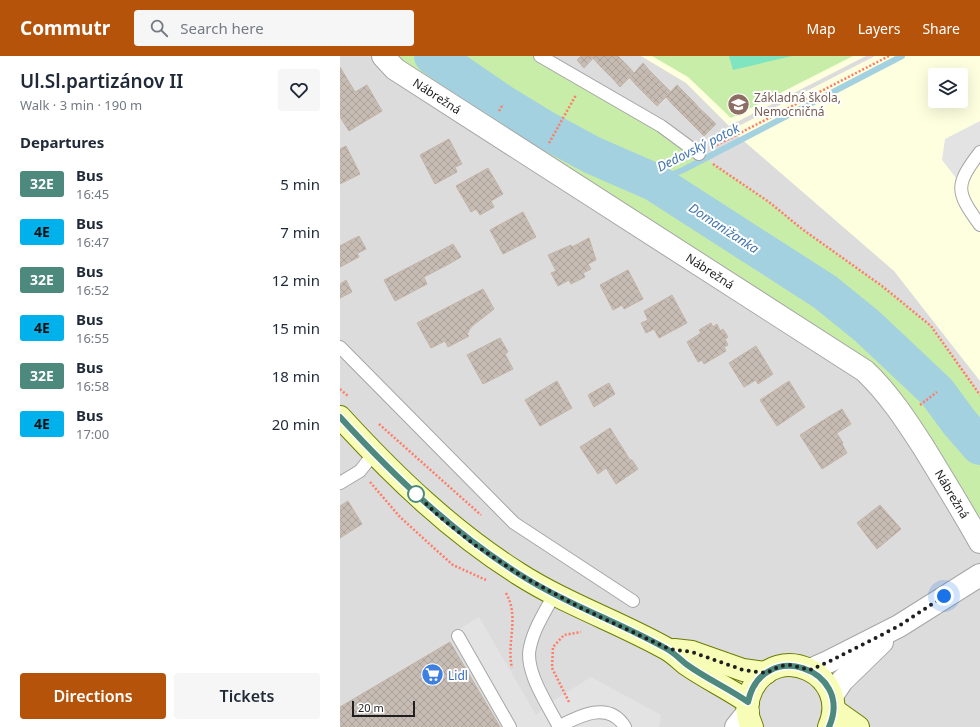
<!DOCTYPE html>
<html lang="en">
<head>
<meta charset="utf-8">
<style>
	body { margin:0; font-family:"Noto Sans",sans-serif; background:#f6f6f7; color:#1f2937; height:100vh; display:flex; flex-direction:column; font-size:15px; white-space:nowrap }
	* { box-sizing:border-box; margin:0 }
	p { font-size:13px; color:#747a83 }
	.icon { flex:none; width:22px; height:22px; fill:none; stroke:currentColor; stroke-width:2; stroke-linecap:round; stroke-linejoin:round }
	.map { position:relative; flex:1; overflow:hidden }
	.details { display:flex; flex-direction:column; background:#fff; width:340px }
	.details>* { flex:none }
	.badge { padding:0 8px; border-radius:3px; font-size:14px; line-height:26px }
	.fabs { position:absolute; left:588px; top:12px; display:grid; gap:8px }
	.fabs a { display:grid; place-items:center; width:40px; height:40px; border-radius:4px; background:#fff; box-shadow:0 4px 16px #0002; font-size:20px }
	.scale { position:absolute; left:12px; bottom:10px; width:63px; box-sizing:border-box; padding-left:4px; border:2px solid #1f1f1f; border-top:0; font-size:11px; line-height:14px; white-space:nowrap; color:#1f1f1f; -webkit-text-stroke:3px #fff; paint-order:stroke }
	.you { position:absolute; width:20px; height:20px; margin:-10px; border:3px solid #fff; border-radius:50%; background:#1a73e8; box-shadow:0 0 0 6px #1a73e833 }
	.map>.badge { position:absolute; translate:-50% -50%; box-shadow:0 0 0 2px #fff }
	h2 { padding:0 20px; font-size:15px; line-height:36px }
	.round { display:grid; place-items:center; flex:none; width:42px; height:42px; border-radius:4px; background:#f6f6f7 }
	.headline { display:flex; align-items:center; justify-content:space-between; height:68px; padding:0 20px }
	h1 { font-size:19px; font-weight:600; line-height:30px }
	.cta { display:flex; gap:8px; margin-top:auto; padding:8px 20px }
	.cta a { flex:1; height:46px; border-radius:4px; background:#b45309; color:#fff; font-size:16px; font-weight:600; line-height:46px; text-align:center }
	.cta a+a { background:#f6f6f7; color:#1f2937 }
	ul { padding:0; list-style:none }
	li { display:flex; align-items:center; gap:12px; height:48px; padding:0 20px }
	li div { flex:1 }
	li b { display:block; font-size:15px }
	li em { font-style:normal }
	li .badge { min-width:44px; font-weight:700; text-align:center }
	header { display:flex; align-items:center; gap:24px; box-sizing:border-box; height:56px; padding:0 20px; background:#b45309; color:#fff }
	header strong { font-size:19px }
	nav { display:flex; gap:22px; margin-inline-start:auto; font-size:14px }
	.search { width:280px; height:36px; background:#f6f6f7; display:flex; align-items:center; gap:10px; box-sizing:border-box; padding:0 14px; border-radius:4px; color:#747a83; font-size:15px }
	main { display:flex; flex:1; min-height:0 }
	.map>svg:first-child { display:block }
</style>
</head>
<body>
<header>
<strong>Commutr</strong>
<div class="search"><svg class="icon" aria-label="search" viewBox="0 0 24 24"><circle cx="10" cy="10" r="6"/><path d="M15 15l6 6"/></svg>Search here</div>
<nav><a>Map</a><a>Layers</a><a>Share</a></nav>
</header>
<main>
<section class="details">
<div class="headline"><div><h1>Ul.Sl.partizánov II</h1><p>Walk · 3 min · 190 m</p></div><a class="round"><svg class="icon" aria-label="heart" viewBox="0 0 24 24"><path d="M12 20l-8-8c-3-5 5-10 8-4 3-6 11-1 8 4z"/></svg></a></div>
<h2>Departures</h2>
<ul>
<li><span class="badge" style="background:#4d897c;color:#fff">32E</span><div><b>Bus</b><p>16:45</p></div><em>5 min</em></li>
<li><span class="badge" style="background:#00b1eb;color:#111">4E</span><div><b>Bus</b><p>16:47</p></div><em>7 min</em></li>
<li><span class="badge" style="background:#4d897c;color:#fff">32E</span><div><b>Bus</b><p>16:52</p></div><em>12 min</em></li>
<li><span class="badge" style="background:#00b1eb;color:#111">4E</span><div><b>Bus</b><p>16:55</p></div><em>15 min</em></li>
<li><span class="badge" style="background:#4d897c;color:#fff">32E</span><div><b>Bus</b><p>16:58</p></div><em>18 min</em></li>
<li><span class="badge" style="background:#00b1eb;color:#111">4E</span><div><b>Bus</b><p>17:00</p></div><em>20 min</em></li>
</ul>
<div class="cta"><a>Directions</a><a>Tickets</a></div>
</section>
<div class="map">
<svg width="640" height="671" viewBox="0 0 640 671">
	<defs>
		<pattern id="building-cross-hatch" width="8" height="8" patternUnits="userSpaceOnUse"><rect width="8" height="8" fill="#c6bcb4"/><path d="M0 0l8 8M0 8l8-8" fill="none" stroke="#aaa19a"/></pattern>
	</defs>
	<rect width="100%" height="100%" fill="#f1ede5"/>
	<path fill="#dddcdc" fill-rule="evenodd" d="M0,0h640v671h-640zM595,19h26v26h-26z"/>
	<g fill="#feffdf" fill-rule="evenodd">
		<path d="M301,0h225l-137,70 -43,-43z"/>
		<path d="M535,0h105v325l-86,-110 -163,-141zM595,19h26v26h-26z"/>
	</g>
	<g fill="#c8eda8">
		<path d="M43,0h162l154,98 70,48 33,27 80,57 49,40 49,69v147l-97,-154z"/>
		<path d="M312,0h201l-122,62 -43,-41z"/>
	</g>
	<path fill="#7fe4c0" d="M389,0h63l-59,14z"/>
	<g fill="#e3e3e3">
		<path d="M640,65v35l-20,27 -18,-23 3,-21z"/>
		<path d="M139,561l57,98 12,-11 43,-27 70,38 -2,12h-154l-54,-93z"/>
	</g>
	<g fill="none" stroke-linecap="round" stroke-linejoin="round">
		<path stroke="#a3d1e0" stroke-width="6" d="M314,126l29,-12 219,-114"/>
		<path stroke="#a3d1e0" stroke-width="38" d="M93,0l70,48 41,25 48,26 62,27 171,110 42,34 70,66 22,30 21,24"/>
	</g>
	<g fill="url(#building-cross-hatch)" stroke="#c3b4a6">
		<path d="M241,0h14l-11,12 -7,-8z"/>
		<path d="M255,0h14l-9,10 -7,-8z"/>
		<path d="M269,0h9l3,3 -14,14 -7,-7z"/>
		<path d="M281,3l6,6 -13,15 -7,-7z"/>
		<path d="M303,7l7,8 -14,14 -6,-7z"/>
		<path d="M287,9l7,8 -14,14 -6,-7z"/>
		<path d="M0,11l15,25 12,-7 15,26 -33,20 -9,-14z"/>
		<path d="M310,15l7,7 -14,14 -7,-7z"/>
		<path d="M317,22l7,7 -14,14 -7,-7z"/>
		<path d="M324,29l7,7 -14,14 -7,-7z"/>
		<path d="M337,29l8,8 -12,12 -7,-8z"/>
		<path d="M345,37l8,8 -12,12 -8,-8z"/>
		<path d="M353,45l7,8 -12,11 -7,-7z"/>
		<path d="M360,53l8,7 -12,12 -8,-8z"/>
		<path d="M368,60l8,8 -12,12 -8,-8z"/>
		<path d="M109,83l13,25 -7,3 2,5 -22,12 -15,-29z"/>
		<path d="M6,90l14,28 -20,10v-35z"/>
		<path d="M148,112l15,26 -12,7 3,6 -14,8 -4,-6 -5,3 -15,-26z"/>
		<path d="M183,156l13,25 -33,17 -13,-24z"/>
		<path d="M19,180l7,13 -8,4 -7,-13z"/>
		<path d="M249,182l7,22 -8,4 3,5 -8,4 2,4 -14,7 -2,-4 -11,6 -7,-13 5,-2 -8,-16 23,-10 1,2z"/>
		<path d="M11,184l8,17 -19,10v-21z"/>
		<path d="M113,188l8,13 -14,8 -7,-14z"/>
		<path d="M100,195l7,14 -23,12 -7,-14z"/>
		<path d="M77,207l10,21 -32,17 -11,-21z"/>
		<path d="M288,214l15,29 -19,10 -2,-4 -9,5 -13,-25z"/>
		<path d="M6,224l6,12 -12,6v-14z"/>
		<path d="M143,233l11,20 -23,18 -4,7 2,2 -21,11 -3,-6 -14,7 -14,-25z"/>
		<path d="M332,239l15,28 -28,15 -5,-9 -8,4 -5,-10 7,-3 -4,-9z"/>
		<path d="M371,267l2,4 4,-3 3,7 3,-2 5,8 -3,2 3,6 -4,2 2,4 -22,13 -2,-4 -4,2 -11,-20 14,-9 -2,-3z"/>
		<path d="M160,282l8,14 -3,2 8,15 -30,15 -16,-29z"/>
		<path d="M416,290l17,28 -15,10 -2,-4 -12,7 -15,-24z"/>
		<path d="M217,325l15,27 -32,18 -15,-26z"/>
		<path d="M449,325l16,26 -28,19 -17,-26z"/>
		<path d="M269,327l6,11 -21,13 -6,-12z"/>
		<path d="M502,353l9,15 -14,9 -10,-15z"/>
		<path d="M487,362l16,25 -1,1 5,9 -25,16 -22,-34z"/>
		<path d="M270,372l20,32h2l6,9 -22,15 -10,-16 -8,6 -18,-27z"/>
		<path d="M8,445l14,23 -22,14v-32z"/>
		<path d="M540,449l21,24 -24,20 -20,-26z"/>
		<path d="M110,586l50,85h-160v-20z"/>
	</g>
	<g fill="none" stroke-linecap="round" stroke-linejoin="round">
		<defs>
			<g id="service">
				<path d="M200,0l121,70 38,28"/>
				<path d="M640,96c-25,33 -25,39 0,73"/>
				<path d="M0,291l174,176 119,78"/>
				<path d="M0,427l20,-12 14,-18"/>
				<path d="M215,537c-9,17 -21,35 -25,54 -6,24 18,58 29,80"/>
				<path d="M118,580l52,91"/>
				<path d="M218,671c21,-11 51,-27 67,0"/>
			</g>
			<g id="minor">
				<path d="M43,0l12,13 470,302c24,23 41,49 59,77 19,31 38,62 56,94"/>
				<path d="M470,614l18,-8 71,-36 81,-51"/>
				<path d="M492,640l10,-15 40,-39"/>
			</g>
			<path id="tertiary" d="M396,671l12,-15"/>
			<g id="secondary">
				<path d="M0,361c54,59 111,114 179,157 47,30 100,48 148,75 7,4 13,10 19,15 20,14 42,24 62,38"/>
				<path d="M334,594l18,2 51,18 23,3"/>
				<path d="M494,654l24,17"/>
				<path d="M412,671c-6,-12 -6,-26 0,-38 26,-50 100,-14 77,38"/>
			</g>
		</defs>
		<use href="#service" stroke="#a6a6a6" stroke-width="14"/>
		<use href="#minor" stroke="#a6a6a6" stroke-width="24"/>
		<use href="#tertiary" stroke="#a6a6a6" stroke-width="24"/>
		<use href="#secondary" stroke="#6b7c00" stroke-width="24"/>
		<g stroke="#ff7c67" stroke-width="2.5" stroke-dasharray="2 2" stroke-linecap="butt">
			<path d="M159,55l4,-7"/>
			<path d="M209,87l27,-48"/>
			<path d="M373,91l176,-91"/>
			<path d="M373,108l56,38 33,27 80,57 49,40 49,69"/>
			<path d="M0,333l8,7"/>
			<path d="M580,349l17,-13"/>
			<path d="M39,368l102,91"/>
			<path d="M30,426l30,35 35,32 18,16 33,15"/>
			<path d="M166,537c14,25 0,49 6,75"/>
			<path d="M229,646l-17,-34 1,-21 11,-12 17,-3"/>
		</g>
		<use href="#service" stroke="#fff" stroke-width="12"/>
		<use href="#minor" stroke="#fff" stroke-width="22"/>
		<use href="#tertiary" stroke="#fff" stroke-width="22"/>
		<use href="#secondary" stroke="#f7fdb6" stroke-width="22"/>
	</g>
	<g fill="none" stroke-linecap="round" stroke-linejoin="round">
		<defs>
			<path id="line" d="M0,361c54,59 111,114 179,157 47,30 100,48 148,75 7,4 13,10 19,15 19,14 42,24 62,38 14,-65 107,-33 81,25"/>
		</defs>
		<use href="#line" stroke="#fff" stroke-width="9"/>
		<use href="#line" stroke="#4d897c" stroke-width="6"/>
		<path stroke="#1f1f1f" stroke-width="4" stroke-dasharray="0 7.2" d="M76,438l24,23 35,28 45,30 61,33 88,41 23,3 51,18 23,3 14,-7 10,-1 20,5 18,-8 71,-36 45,-30"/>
	</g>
	<defs>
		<symbol id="school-disc" viewBox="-11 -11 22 22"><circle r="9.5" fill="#8d6e63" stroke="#fff"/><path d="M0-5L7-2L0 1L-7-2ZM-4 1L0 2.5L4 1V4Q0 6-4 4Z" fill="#fff"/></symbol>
		<symbol id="supermarket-disc" viewBox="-11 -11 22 22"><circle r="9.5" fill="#3f7fe0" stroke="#fff"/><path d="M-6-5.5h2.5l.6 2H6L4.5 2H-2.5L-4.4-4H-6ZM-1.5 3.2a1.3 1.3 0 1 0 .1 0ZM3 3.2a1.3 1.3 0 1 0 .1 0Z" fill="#fff"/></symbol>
	</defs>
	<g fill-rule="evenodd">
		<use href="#school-disc" x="386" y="36" width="25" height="25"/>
		<use href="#supermarket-disc" x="80" y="606" width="25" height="25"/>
	</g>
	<circle fill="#fff" stroke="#4d897c" stroke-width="2" cx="76" cy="438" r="8"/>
	<g text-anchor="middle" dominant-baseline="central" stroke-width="4" stroke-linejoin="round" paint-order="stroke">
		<g font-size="12" fill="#1f1f1f" stroke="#fff">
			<text transform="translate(97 40) rotate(33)">Nábrežná</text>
			<text transform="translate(370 215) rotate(33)">Nábrežná</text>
			<text transform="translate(612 438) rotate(59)">Nábrežná</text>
		</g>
		<g font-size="12" fill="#785e54" stroke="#fff" text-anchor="start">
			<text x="414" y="41">Základná škola,<tspan x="414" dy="14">Nemocničná</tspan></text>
		</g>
		<g font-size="12" fill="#366cbe" stroke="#fff" text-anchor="start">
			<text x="108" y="619">Lidl</text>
		</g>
		<g font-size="13" font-style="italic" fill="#4375ad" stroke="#fff">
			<text transform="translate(358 91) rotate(-27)">Dedovský potok</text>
			<text transform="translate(384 172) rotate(33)">Domanižanka</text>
		</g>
	</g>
</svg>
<div class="fabs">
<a><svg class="icon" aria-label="layers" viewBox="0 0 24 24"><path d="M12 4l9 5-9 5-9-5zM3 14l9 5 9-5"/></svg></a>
</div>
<div class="scale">20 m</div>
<div class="you" style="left:604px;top:540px"></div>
</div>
</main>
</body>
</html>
